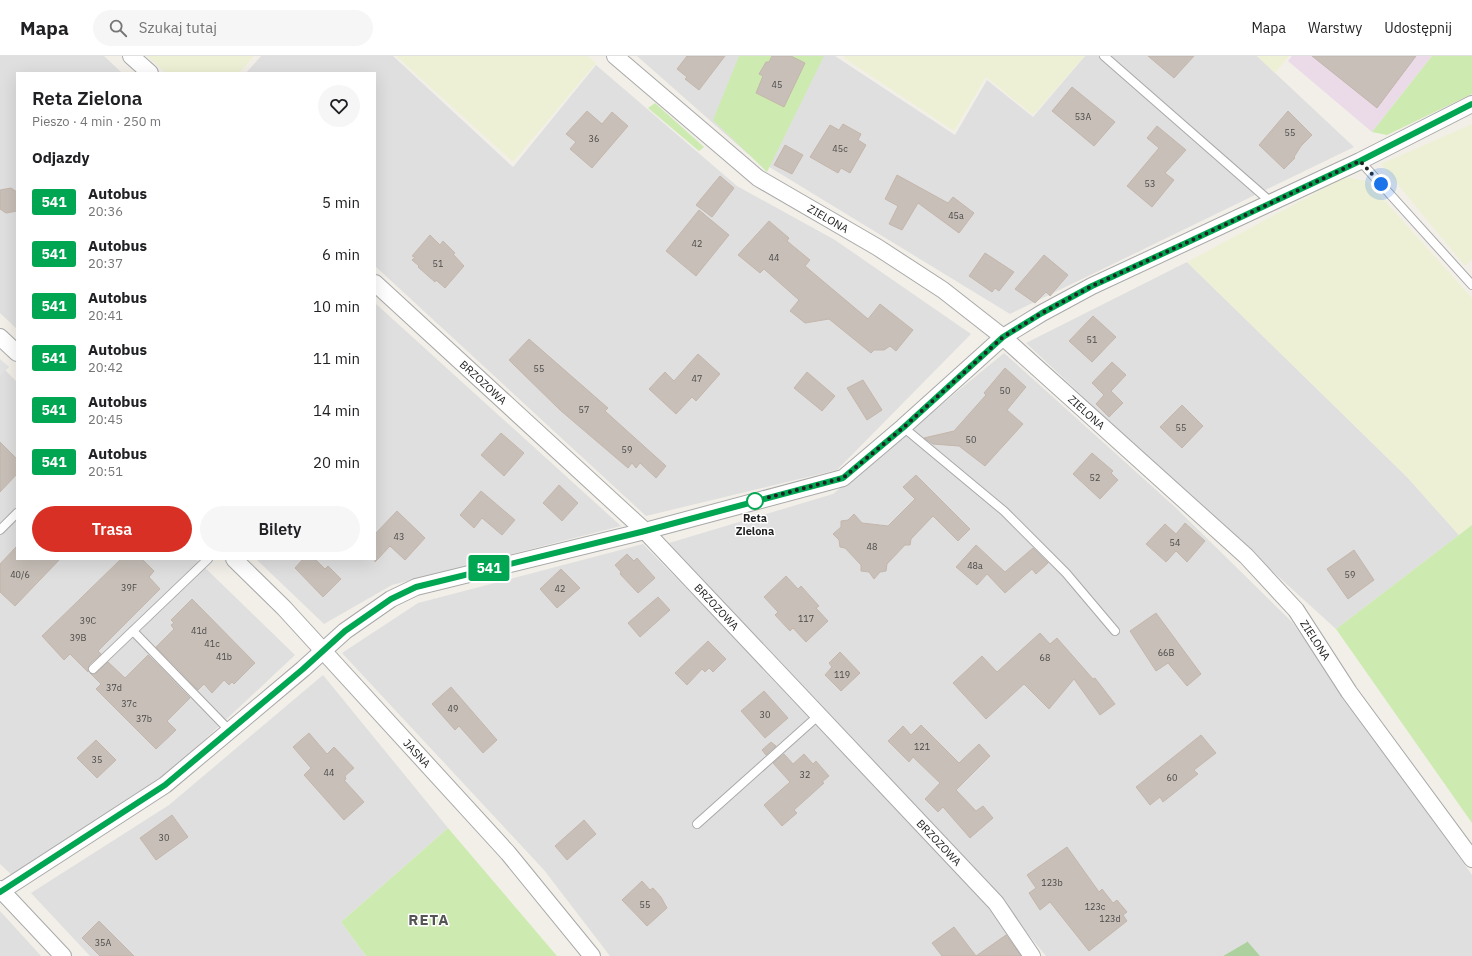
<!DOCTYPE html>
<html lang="pl">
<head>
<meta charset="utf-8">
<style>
	body { margin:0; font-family:"IBM Plex Sans",sans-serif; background:#f6f6f6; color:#202124; height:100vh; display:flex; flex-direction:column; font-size:15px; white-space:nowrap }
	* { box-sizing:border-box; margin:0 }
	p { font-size:13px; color:#757577 }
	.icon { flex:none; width:22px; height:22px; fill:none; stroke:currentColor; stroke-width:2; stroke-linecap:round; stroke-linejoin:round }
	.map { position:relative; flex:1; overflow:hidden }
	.drawer { position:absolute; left:16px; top:16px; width:360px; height:488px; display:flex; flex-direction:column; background:#fff; border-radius:0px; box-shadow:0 4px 16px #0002 }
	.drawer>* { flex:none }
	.badge { padding:0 8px; border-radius:3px; font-size:14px; line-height:26px }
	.you { position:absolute; width:20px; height:20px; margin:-10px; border:3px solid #fff; border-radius:50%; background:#1a73e8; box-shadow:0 0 0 6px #1a73e833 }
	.map>.badge { position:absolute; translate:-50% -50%; box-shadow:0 0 0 2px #fff }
	h2 { padding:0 16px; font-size:15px; line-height:36px }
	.round { display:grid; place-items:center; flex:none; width:42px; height:42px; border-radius:21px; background:#f6f6f6 }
	.head { display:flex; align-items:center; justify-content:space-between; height:68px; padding:0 16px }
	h1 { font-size:19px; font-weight:600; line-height:30px }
	.action { display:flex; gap:8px; margin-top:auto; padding:8px 16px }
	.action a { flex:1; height:46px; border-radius:24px; background:#d93025; color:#fff; font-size:16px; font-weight:600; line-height:46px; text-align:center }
	.action a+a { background:#f6f6f6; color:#202124 }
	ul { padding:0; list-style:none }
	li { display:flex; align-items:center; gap:12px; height:52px; padding:0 16px }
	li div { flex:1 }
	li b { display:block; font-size:15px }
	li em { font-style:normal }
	li .badge { min-width:44px; font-weight:700; text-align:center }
	header { display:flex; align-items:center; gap:24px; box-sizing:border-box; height:56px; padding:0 20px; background:#fff; border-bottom:1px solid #e0e0e0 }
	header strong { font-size:19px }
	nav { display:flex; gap:22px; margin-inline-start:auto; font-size:14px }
	.search { width:280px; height:36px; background:#f6f6f6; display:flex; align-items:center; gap:10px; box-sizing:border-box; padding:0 14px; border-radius:22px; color:#757577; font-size:15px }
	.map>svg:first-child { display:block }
</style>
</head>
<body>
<header>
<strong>Mapa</strong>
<div class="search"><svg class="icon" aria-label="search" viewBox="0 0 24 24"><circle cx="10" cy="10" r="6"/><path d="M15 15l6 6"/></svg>Szukaj tutaj</div>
<nav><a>Mapa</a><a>Warstwy</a><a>Udostępnij</a></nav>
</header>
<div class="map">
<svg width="1472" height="900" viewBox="0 0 1472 900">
	<rect width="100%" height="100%" fill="#f2efe9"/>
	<g fill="#e0dfdf">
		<path d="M0,0h104l18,17h-105v256l-17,-16z"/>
		<path d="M261,0h132l120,111 83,-102 141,121 98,54 136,94 -134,136 -191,46 -271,-250v-193h-129z"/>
		<path d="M637,0h198l120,79 32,-55 46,37 52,-61h172l97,91 -344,167 -262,-160z"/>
		<path d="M1187,206l220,215 52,58 -123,94 -166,-151 -144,-135z"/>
		<path d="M375,247l246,223 -229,59 -68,39 -68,-65h119z"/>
		<path d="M1004,297l171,154 117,115 180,253v81h-212l-13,-14 -24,14h-177l-51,-62 -326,-351 164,-49z"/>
		<path d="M0,309l17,17v177h179l99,96 -128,120 -153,102 -14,-13z"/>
		<path d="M643,488l344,352 39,60h-416l-66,-86 -202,-217 76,-50z"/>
		<path d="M323,619l125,153 -107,94 25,34h-276l-59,-63 138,-88z"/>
		<path d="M0,855l41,45h-41z"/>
	</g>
	<path fill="#ebdbe8" d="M1292,0h140l-60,76 -84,-71z"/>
	<g fill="#eef0d5">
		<path d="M147,0h107l-15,17h-73z"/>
		<path d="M396,0h192l8,7 -83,99z"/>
		<path d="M845,0h240l-52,59 -47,-38 -32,54 -110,-73z"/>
		<path d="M1257,0h32l-14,17z"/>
		<path d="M1472,68v135l-7,7 -84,-102z"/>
		<path d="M1345,121l22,4 105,117v227l-13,10 -52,-58 -220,-215z"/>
	</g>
	<g fill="#cdebb0">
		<path d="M739,0h85l-57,116 -54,-52z"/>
		<path d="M1432,0h40v38l-85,41 -15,-3z"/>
		<path d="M655,47l49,44 -5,4 -51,-43z"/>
		<path d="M1472,469v298l-136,-194z"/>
		<path d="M448,772l109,128h-191l-25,-34z"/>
	</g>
	<path fill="#add19e" d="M1247,885l13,15h-37l24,-14z"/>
	<path fill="#e2e2e2" d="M0,303l9,8 -9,9z"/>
	<g fill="#c7bfb8" stroke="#c4b6ab">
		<path d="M687,0h38l-26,34 -14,-11 2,-2 -10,-8z"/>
		<path d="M772,0h19l14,7 -21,44 -28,-14 7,-17 -4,-2 7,-12h3z"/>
		<path d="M1148,0h46l-20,22z"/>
		<path d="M1312,0h104l-39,52z"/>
		<path d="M1072,31l43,35 -21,24 -42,-35z"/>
		<path d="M587,55l15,13 10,-12 16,14 -36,42 -22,-19 6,-7 -10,-8z"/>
		<path d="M1288,55l24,24 -11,11 -7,11 1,1 -11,11 -25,-24z"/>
		<path d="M843,68l18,10 -3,6 8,5 -16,28 -9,-5 -3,5 -28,-16 20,-32 9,5z"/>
		<path d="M1157,70l29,24 -21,23 9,7 -22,27 -25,-21 32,-38 -12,-10z"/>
		<path d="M785,89l18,10 -11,19 -18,-9z"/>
		<path d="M897,119l51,28 5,-6 21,16 -15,20 -41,-30 -16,27 -13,-6 9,-18 -13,-7z"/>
		<path d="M720,120l14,12 -22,29 -16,-12z"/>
		<path d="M11,132l6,4v19l-11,2 -6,-4v-19z"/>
		<path d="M699,154l30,25 -33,41 -30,-25z"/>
		<path d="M769,165l20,17 -2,3 23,19 -5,6 63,53 12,-15 33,26 -17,21 -6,-5 -6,4h-10l-3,3 -42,-34 -24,4 -15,-12 9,-11 -35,-31 -4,4 -22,-18z"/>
		<path d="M430,179l10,10 3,-4 12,12 -2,1 11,12 -19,22 -9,-8 -1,2 -17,-15 1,-1 -7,-6 3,-3 -3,-1z"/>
		<path d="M985,197l29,19 -15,19 -4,-3 -3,4 -23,-16z"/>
		<path d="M1044,199l24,20 -18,21 -4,-4 -11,11 -20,-14z"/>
		<path d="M1093,260l23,21 -24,25 -23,-21z"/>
		<path d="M529,283l79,69 -3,3 61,55 -10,12 -16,-15 -4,5 -4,-5 -4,5 -68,-58 -51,-50z"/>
		<path d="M698,298l22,20 -24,27 -4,-4 -16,17 -27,-25 16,-17 9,9z"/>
		<path d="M1112,306l14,13 -15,16 12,12 -14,14 -13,-13 8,-9 -12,-12z"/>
		<path d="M1005,312l21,19 -19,23 16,14 -38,42 -26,-20 -26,-2 -9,-6 30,-7 32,-36 -2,-2z"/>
		<path d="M807,316l28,24 -13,15 -28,-23z"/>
		<path d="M863,324l19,30 -15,10 -20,-32z"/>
		<path d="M1182,349l21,21 -21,22 -22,-21z"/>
		<path d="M501,377l23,20 -20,23 -23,-21z"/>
		<path d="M0,386l17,17v15l-17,18z"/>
		<path d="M1092,397l21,18 -2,2 7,7 -18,19 -27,-25z"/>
		<path d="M916,419l54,54 -12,12 -25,-25 -22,23 -1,6h-5l-18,19 -1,7 -6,1 -6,7 -5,-7 -8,-1v-6l-16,-17 -5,-1 -1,-7 -6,-6 8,-7v-6l7,-1 6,-6 8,9 26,3 27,-27 -12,-12z"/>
		<path d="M559,429l19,18 -16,18 -19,-18z"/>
		<path d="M481,435l34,29 -13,15 -20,-17 -8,10 -14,-13z"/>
		<path d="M397,455l28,27 -20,22 -15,-14 -15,16v-28z"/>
		<path d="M1185,467l20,18 -18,21 -11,-11 -10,11 -20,-18 19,-20 11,10z"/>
		<path d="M976,489l29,27 28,-24 15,15 -12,11 -4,-5 -27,24 -18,-19 -10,11 -21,-18z"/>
		<path d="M17,490v13h43l-45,47 -15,-14v-28z"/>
		<path d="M1354,494l20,30 -26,19 -21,-30z"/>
		<path d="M627,498l7,7 3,-3 18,20 -17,15 -18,-19 1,-2 -6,-7z"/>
		<path d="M121,503h21l12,12 -5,6 11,12 -62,62 3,3 -12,11 -1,7 -18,-18 -6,6 -22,-24z"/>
		<path d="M303,503h12l10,10 3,-3 13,13 -18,18 -28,-29z"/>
		<path d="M561,513l19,19 -23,20 -17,-19z"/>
		<path d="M786,520l12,13 3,-3 18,20 -3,2 12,13 -22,21 -13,-14 -3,3 -15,-16 3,-3 -14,-15z"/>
		<path d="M658,541l12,13 -30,27 -12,-14z"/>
		<path d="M192,543l63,64 -21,21 -2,-2 -3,3 -5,-5 -12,13 -8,-9 -6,6 -42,-43 18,-18 -3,-4 3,-2 -3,-3z"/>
		<path d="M1156,557l45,61 -14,12 -19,-23 -12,8 -26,-40z"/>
		<path d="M1040,577l10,11 7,-6 36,41 2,-1 20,26 -15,11 -26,-36 -25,30 -25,-25 -38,35 -33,-36 29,-27 15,16z"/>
		<path d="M708,585l18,18 -13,13 -4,-4 -4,4 -3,-3 -15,16 -12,-12z"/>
		<path d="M840,596l20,21 -19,18 -16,-16 7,-8 -3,-4z"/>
		<path d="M148,599l42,43 -23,23 9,9 -20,19 -60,-60 5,-5 -11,-11h6l12,-11 17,16z"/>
		<path d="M451,631l46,53 -14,13 -24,-27 -4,4 -23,-26z"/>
		<path d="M764,635l24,27 -23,20 -24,-27z"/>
		<path d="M921,669l38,38 20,-19 11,12 -34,34 20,21 7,-5 10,12 -23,20 -27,-31 -5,5 -13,-13 15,-16 -27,-26 -4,5 -21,-21 15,-15 8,9z"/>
		<path d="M309,677l18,21 7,-7 20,21 -9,8 1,3 -2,1 20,22 -20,18 -40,-45 7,-7 -18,-21z"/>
		<path d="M1201,679l15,18 -22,17 4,4 -35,28 -3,-5 -10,8 -14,-18z"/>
		<path d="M96,684l20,20 -19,18 -20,-20z"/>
		<path d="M771,686l5,4 -10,9 -4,-5z"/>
		<path d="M784,698l9,10 11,-10 9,10 3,-3 13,15 -7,6 2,1 -30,27 3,3 -15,13 -18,-21 26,-23 -17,-19z"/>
		<path d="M172,759l16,22 -32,23 -16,-22z"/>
		<path d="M584,764l12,14 -29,26 -12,-14z"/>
		<path d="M1067,791l32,45 3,-3 11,14 4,-3 10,12 -4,3 4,6 -38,30 -39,-49 -10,8 -11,-17 7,-5 -9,-13z"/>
		<path d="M642,825l8,9 3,-2 8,9 6,11 -20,18 -25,-26z"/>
		<path d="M99,865l35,35h-34l-18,-18z"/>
		<path d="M954,871l22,29h-34l-10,-13z"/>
		<path d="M1006,879l15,21h-45z"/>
	</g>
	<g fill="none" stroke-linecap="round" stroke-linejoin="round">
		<defs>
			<g id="lane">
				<path d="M1104,0l168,147"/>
				<path d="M1360,105l112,124"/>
				<path d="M903,371l101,84 62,62 49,58"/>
				<path d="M0,474l17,-17"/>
				<path d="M133,575l97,100"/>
				<path d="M93,613l115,-110"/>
				<path d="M697,768l122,-109"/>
			</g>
			<g id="street">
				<path d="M131,0l19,17"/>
				<path id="s1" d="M615,0l143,122 119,69 66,43 60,47 243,219 50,54 53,82 123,167"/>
				<path id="s2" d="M375,227l270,248 351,372 36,53"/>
				<path d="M0,281l17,16"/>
				<path id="s3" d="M234,503l50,49 224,245 84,103"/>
				<path d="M0,833l63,67"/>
				<path d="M0,836l165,-107 138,-116 42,-38 46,-32 25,-12 229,-56 198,-53 60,-51 100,-90 39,-24 50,-27 268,-125 112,-57"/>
			</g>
		</defs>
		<use href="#lane" stroke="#a9a9a9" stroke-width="10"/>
		<use href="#street" stroke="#a9a9a9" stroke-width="18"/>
		<use href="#lane" stroke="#fff" stroke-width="8"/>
		<use href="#street" stroke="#fff" stroke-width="16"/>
	</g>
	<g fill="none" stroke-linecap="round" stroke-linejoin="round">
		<defs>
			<path id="line" d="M0,836l165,-107 138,-116 42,-38 46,-32 25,-12 229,-56 198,-53 61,-51 99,-90 39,-24 50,-27 94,-43 174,-82 112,-57"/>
		</defs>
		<use href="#line" stroke="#fff" stroke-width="9"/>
		<use href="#line" stroke="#00a651" stroke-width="6"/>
		<path stroke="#222" stroke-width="4" stroke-dasharray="0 7.2" d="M755,445l88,-23 61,-51 99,-90 39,-24 50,-27 94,-43 174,-82 21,23"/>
	</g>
	<circle fill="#fff" stroke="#00a651" stroke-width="2" cx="755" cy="445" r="8"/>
	<g text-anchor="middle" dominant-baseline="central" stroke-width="3" stroke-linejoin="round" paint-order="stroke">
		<g font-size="9" fill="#4b4948">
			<text x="777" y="28">45</text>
			<text x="1083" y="60">53A</text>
			<text x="1290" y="76">55</text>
			<text x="594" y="82">36</text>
			<text x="840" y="92">45c</text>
			<text x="1150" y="127">53</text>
			<text x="956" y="159">45a</text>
			<text x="697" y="187">42</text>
			<text x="774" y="201">44</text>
			<text x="438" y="207">51</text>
			<text x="1092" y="283">51</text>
			<text x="539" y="312">55</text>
			<text x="697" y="322">47</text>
			<text x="1005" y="334">50</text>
			<text x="584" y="353">57</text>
			<text x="1181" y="371">55</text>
			<text x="971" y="383">50</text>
			<text x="627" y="393">59</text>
			<text x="1095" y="421">52</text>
			<text x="399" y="480">43</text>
			<text x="1175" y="486">54</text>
			<text x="872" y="490">48</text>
			<text x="975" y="509">48a</text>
			<text x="20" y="518">40/6</text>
			<text x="1350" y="518">59</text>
			<text x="129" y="531">39F</text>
			<text x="560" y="532">42</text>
			<text x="806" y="562">117</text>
			<text x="88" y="564">39C</text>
			<text x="199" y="574">41d</text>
			<text x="78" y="581">39B</text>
			<text x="212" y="587">41c</text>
			<text x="1166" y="596">66B</text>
			<text x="224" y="600">41b</text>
			<text x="1045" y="601">68</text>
			<text x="842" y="618">119</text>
			<text x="114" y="631">37d</text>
			<text x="129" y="647">37c</text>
			<text x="453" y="652">49</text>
			<text x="765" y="658">30</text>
			<text x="144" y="662">37b</text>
			<text x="922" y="690">121</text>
			<text x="97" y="703">35</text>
			<text x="329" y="716">44</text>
			<text x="805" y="718">32</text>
			<text x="1172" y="721">60</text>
			<text x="164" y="781">30</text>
			<text x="1052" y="826">123b</text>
			<text x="645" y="848">55</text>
			<text x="1095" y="850">123c</text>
			<text x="1110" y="862">123d</text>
			<text x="103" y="886">35A</text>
		</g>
		<g font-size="11" fill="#222" stroke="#fff">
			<text stroke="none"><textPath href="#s1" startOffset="269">ZIELONA</textPath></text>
			<text stroke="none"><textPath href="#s2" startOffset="147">BRZOZOWA</textPath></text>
			<text stroke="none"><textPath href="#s1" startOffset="593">ZIELONA</textPath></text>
			<text stroke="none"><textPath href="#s2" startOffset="471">BRZOZOWA</textPath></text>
			<text stroke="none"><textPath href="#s1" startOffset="917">ZIELONA</textPath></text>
			<text stroke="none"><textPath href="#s3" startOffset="267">JASNA</textPath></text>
			<text stroke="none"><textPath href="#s2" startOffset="795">BRZOZOWA</textPath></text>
		</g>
		<g font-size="11" font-weight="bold" fill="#222" stroke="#fff">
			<text x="755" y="462">Reta<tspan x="755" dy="13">Zielona</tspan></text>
		</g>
		<g font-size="15" font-weight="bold" letter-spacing="1" fill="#555" stroke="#fff">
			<text x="429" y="863">RETA</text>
		</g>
	</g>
</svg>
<div class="you" style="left:1381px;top:128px"></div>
<b class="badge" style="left:489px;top:512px;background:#00a651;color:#fff">541</b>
<section class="drawer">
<div class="head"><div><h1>Reta Zielona</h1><p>Pieszo · 4 min · 250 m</p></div><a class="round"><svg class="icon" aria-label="heart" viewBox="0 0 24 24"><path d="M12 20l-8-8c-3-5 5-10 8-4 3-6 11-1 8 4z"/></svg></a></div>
<h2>Odjazdy</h2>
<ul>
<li><span class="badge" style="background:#00a651;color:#fff">541</span><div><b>Autobus</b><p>20:36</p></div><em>5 min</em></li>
<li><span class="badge" style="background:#00a651;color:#fff">541</span><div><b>Autobus</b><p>20:37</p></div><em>6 min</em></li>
<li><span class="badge" style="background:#00a651;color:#fff">541</span><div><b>Autobus</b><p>20:41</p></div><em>10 min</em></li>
<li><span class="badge" style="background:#00a651;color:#fff">541</span><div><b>Autobus</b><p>20:42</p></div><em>11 min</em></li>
<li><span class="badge" style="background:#00a651;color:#fff">541</span><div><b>Autobus</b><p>20:45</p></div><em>14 min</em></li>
<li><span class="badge" style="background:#00a651;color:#fff">541</span><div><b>Autobus</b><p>20:51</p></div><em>20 min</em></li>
</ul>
<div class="action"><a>Trasa</a><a>Bilety</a></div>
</section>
</div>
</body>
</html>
